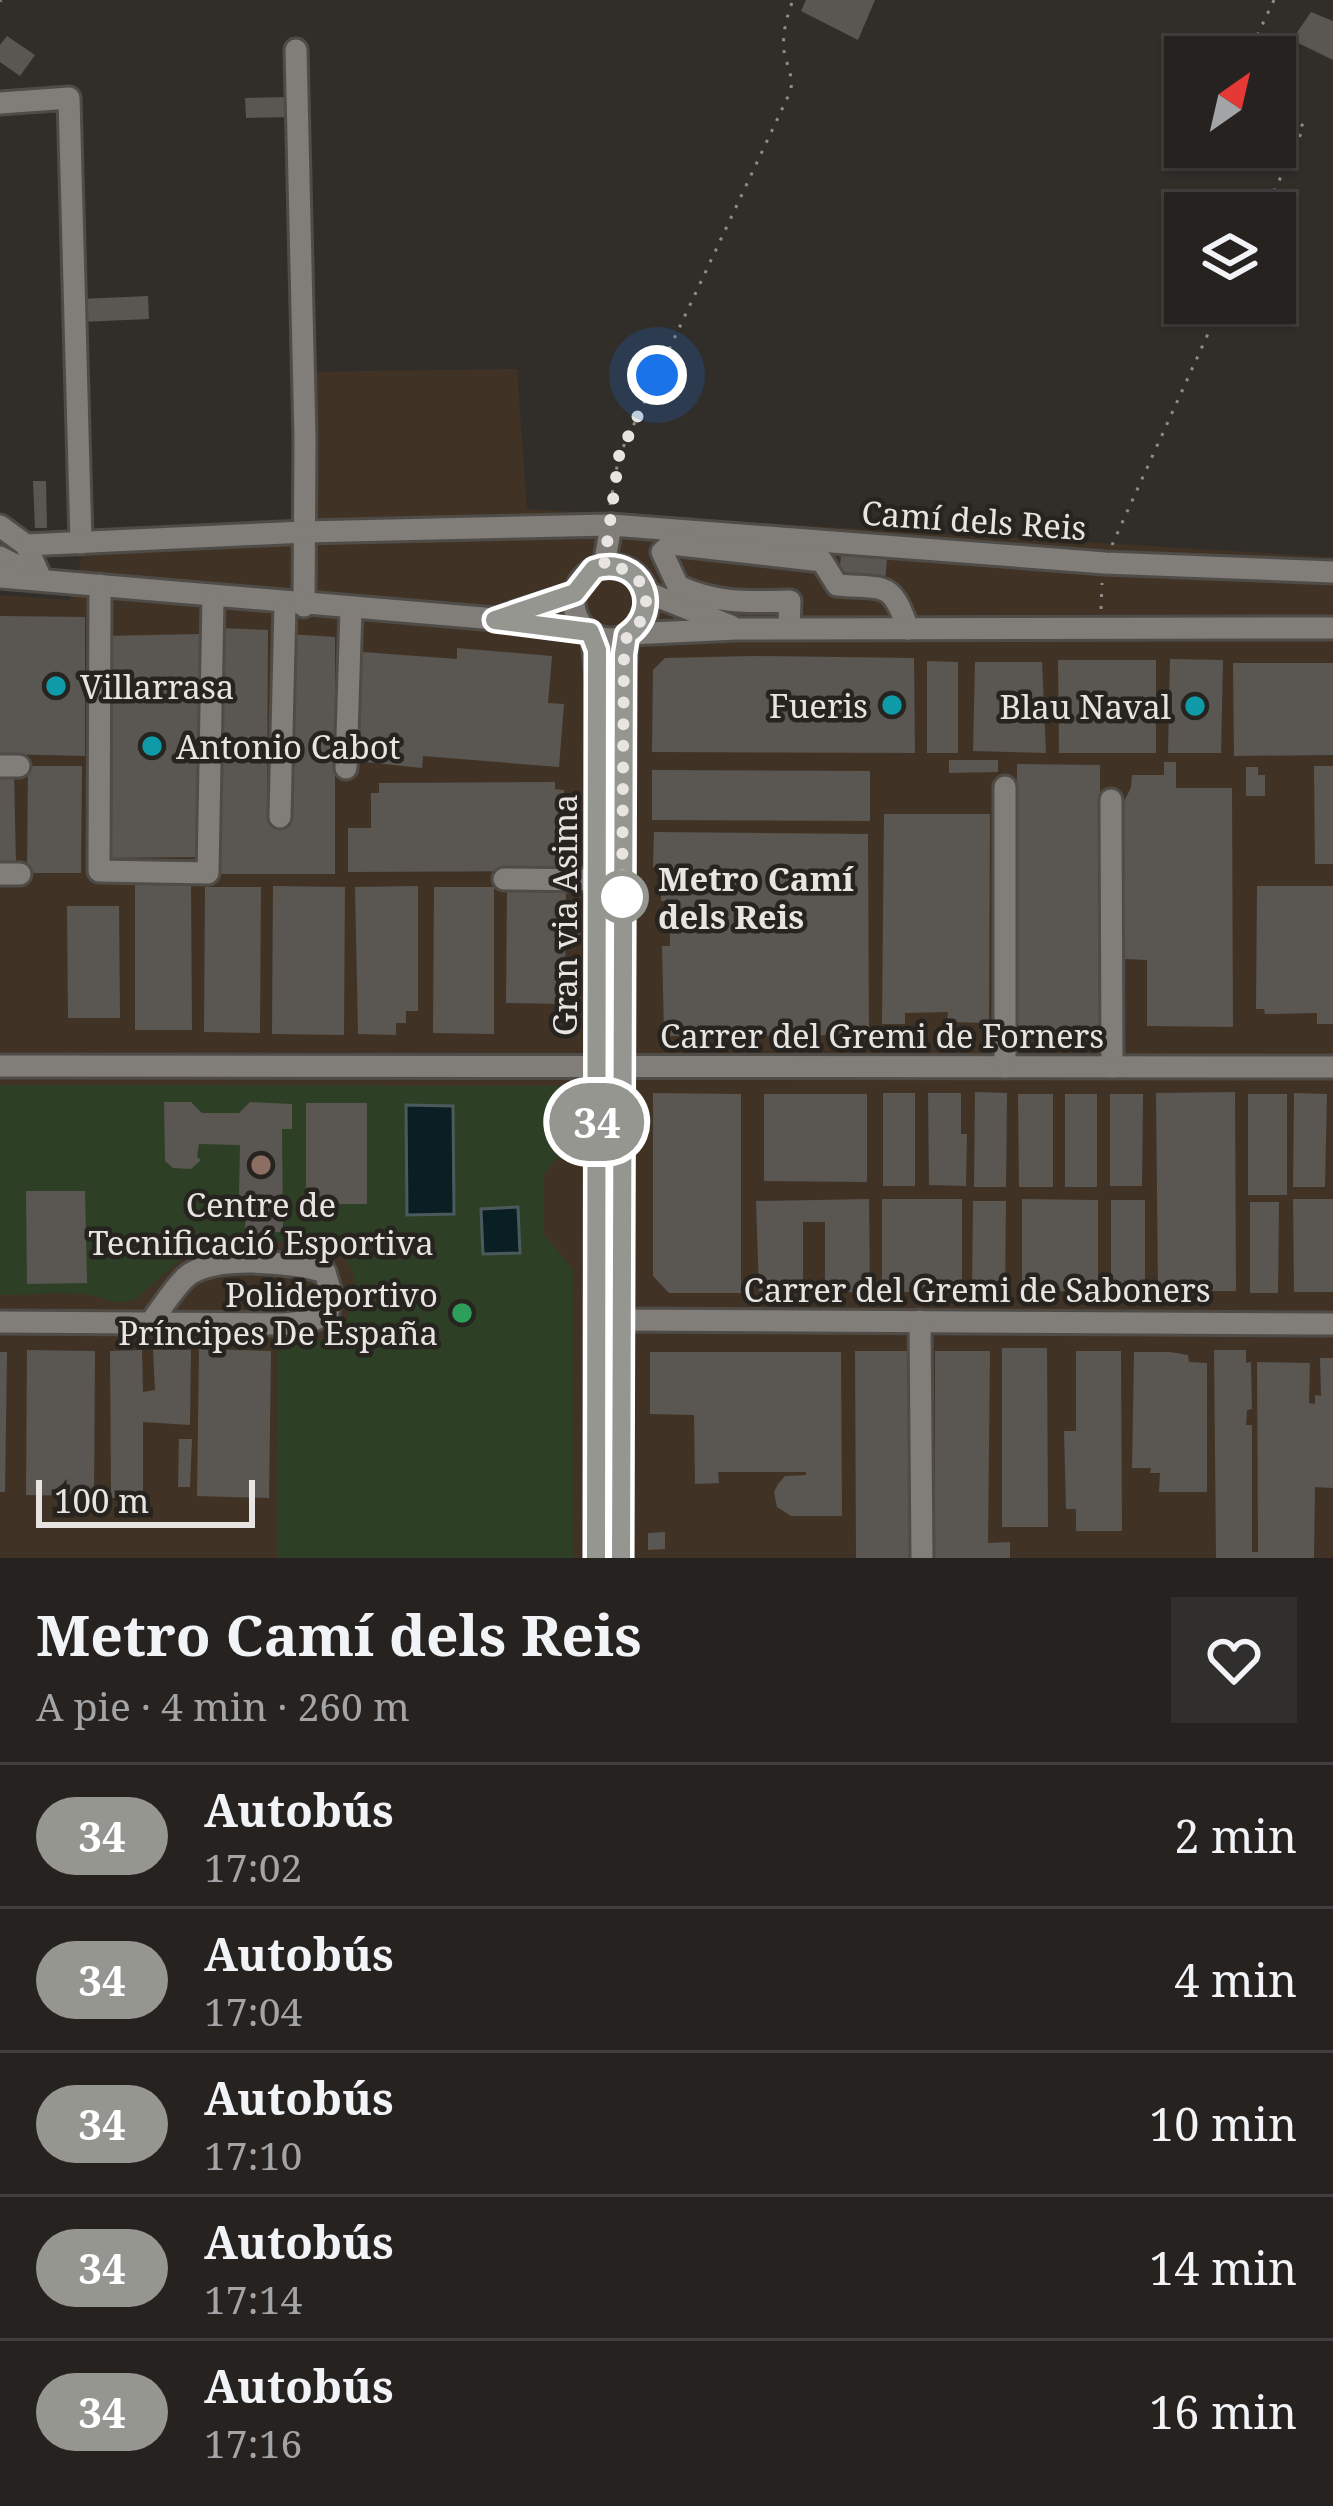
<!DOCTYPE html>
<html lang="es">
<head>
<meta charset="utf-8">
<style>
	body { margin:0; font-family:"Noto Serif",serif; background:#312f2d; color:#f1f3f6; height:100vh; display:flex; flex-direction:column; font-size:45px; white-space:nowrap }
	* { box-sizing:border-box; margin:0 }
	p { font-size:39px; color:#a3a4a5 }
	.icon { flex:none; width:66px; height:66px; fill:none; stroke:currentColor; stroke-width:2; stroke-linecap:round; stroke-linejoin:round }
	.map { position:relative; height:1558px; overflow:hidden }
	.sheet { display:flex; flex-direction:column; background:#252220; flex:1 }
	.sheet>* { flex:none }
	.badge { padding:0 24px; border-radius:39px; font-size:42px; line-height:78px }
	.needle { width:78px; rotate:34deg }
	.controls { position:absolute; left:1164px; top:36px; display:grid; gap:24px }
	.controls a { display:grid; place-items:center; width:132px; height:132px; border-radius:0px; background:#252220; box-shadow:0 3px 9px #0004,0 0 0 3px #423f3e; font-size:60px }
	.scale { position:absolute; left:36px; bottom:30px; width:219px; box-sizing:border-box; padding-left:12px; border:6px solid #e7e4e2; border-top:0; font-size:33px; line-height:42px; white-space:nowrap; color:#e7e4e2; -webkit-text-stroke:9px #272420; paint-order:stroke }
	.you { position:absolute; width:60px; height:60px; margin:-30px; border:9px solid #fff; border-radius:50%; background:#1a73e8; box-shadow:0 0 0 18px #1a73e833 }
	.map>.badge { position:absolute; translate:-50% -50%; box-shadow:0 0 0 6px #fff }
	.round { display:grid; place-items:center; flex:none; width:126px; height:126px; border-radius:0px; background:#312f2d }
	.headline { display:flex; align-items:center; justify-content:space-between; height:204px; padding:0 36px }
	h1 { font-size:57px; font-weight:700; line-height:90px }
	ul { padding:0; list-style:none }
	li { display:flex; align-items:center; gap:36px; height:144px; padding:0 36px; border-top:3px solid #423f3e }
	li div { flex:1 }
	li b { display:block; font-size:45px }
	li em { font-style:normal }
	li .badge { min-width:132px; font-weight:700; text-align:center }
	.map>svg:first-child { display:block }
</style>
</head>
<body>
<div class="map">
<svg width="1333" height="1558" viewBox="0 0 1333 1558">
	<rect width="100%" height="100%" fill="#312e2a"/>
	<path fill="#403325" d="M517,369l10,140 806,48v1001h-1333v-963l70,5 19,-69 210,-7 -5,-152z"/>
	<path fill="#2d4026" d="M0,1085l572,1 6,48 -35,41 1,60 29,34v289h-296l1,-216 64,-3c9,-43 32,-70 -21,-98l-122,2 -63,56c-28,8 -24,-1 -46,-4 -29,-4 -61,0 -90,0z"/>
	<g fill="#091f24" stroke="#4c5a5d" stroke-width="3">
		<path d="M406,1105l47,1 1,108 -47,1z"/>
		<path d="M518,1207l2,46 -37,1 -2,-45z"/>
	</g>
	<g fill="#5a5652">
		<path d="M806,0h69l-17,40 -57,-29z"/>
		<path d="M1311,12l22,9v39l-41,-20z"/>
		<path d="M7,36l28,19 -15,21 -20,-14v-17z"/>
		<path d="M291,97v20l-45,1 -1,-20z"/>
		<path d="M148,296l1,23 -68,3 -1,-23z"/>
		<path d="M33,481h13l1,47h-12z"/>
		<path d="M841,555l46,4 -2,23 -46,-5z"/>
		<path d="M0,616l85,1v139l-85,-2z"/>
		<path d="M220,628l48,2 -1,188 12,1 10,-185 46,3v237h-120z"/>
		<path d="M199,634l3,223 -96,1 -3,-222z"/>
		<path d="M457,648l95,8 -4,47 16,1 -5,63 -136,-11 -1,12 -57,-6 -12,-12 10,-98 94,7z"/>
		<path d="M753,656l161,2 1,95 -263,-1 1,-82 12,-12z"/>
		<path d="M1170,659l53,1 -2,93h-53z"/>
		<path d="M1058,660h98v93h-97z"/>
		<path d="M927,661l31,1v91h-31z"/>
		<path d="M975,662h67l4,91 -73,-2z"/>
		<path d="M1233,663h100v92l-99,1z"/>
		<path d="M949,760h49v12l-49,1z"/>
		<path d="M1164,762h12v26h56l1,239 -86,-1v-66l-23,-1v-157l7,-15 1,-12h32z"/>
		<path d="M1017,764l83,1v269l-84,-1z"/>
		<path d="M28,766h54l-1,107h-54z"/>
		<path d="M1314,766h19v98h-18z"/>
		<path d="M1246,767h12v8h7v21h-19z"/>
		<path d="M652,770l218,1v50l-218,-1z"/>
		<path d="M0,772h14l2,92 -16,1z"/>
		<path d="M555,782v7l9,1 1,81 -217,1v-44h23v-35h8v-10z"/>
		<path d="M884,814h106l-1,209 -42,-1 1,-10 -43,1v11h-23z"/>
		<path d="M654,832l214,2 1,201 -205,1 -2,-90h8v-45h-9l-1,-34h-7z"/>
		<path d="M135,885h56l1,145h-57z"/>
		<path d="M273,886l72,1 -1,148 -72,-1z"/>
		<path d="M418,886v125h-12v12h-10v12l-38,-1 -3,-147z"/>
		<path d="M1257,886h76v138h-16v-11l-52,1 -1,-5h-8z"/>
		<path d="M205,887h56l-1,146 -56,-1z"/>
		<path d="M434,887h60v147l-61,-1z"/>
		<path d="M507,888l59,1 -1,115 -59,-1z"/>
		<path d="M67,906h52l1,112h-52z"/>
		<path d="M975,1092l32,1 -1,94h-32z"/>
		<path d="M1235,1092l1,199h-78l-2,-198z"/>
		<path d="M653,1093l88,1v199h-72l-16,-17z"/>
		<rect x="883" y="1093" width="32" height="93"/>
		<path d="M928,1093h33v41h6l-1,52 -37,-1z"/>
		<path d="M1294,1093l33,1 -2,93h-32z"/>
		<path d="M764,1094h103v88l-103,-1z"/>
		<path d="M1018,1094h35v93h-34z"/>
		<rect x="1065" y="1094" width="32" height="93"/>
		<path d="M1110,1094h33l-1,92h-32z"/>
		<rect x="1248" y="1094" width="39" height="101"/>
		<path d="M164,1102h27l11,11h37l11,-11 42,2v25h-10l1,103 -38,1 1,-31 -7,-8 1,-49 -41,-1 -2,13 4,3 -10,9 -18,-1 -8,-7z"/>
		<rect x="306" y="1103" width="61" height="101"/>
		<path d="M26,1191h59l2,92 -60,1z"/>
		<path d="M869,1199l1,94 -45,-2v-69h-22v69h-44l-3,-90z"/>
		<rect x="882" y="1199" width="80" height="93"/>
		<path d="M1022,1199l76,1v91h-76z"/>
		<path d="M1293,1199h40v93h-39z"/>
		<rect x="1111" y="1200" width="34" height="92"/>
		<path d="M973,1201h33l-1,93h-33z"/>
		<path d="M1250,1202h29l-1,91h-28z"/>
		<path d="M1002,1348h45l1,179h-46z"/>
		<path d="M153,1349l38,1 -1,75 -47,-3v76h-32l-1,-147 32,-1 1,42 12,-2z"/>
		<path d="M199,1349l72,2 -2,147 -72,-2z"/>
		<path d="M27,1350l68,1 -1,145 -68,-1z"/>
		<path d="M1214,1350h32v13l5,-1 1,47 -5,1 -1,15h6v127h6l-1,-190 53,1 -1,40 6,1v-9l6,1 -1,-38h13v130l-18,-1 -1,71h-98z"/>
		<path d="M855,1351h53l1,207h-53z"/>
		<path d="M935,1351h55l-2,192 22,-1v16h-75z"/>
		<path d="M1076,1351h45l1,180h-46v-22h-10l-2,-78h12z"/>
		<path d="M0,1352h7l-2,140h-5z"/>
		<path d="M650,1352h191l1,164h-51l-14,-9 -3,-15 4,-8 7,-8 21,-1v-3h-88l1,11 -24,1 -1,-69 -44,-1z"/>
		<path d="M1134,1352h36l18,3 1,7 18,1v129h-48l1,-19h-10l1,-5h-19z"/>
		<path d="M179,1439h13l-2,48h-12z"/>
		<path d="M665,1532v17l-17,1v-17z"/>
	</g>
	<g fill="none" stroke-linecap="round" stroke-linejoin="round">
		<defs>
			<g id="minor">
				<path d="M296,50l9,389 -1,167"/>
				<path d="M0,103l69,-5 12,445"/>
				<path d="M0,526l26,19 15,34"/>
				<path d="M26,545l279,-13 306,-7"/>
				<path d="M0,557l35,18"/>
				<circle cx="611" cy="602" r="37"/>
				<path d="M604,566l7,-41 494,38 228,9"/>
				<path d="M0,577l495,42 95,13"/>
				<path d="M100,585l-1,286 109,2 5,-275"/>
				<path d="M646,592l85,34"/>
				<path d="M501,617l74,-24"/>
				<path d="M789,628l1,-27c-41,1 -74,3 -112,-15l-16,-34 9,-8 151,17 15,24c49,4 54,-5 71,44"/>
				<path d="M592,634l6,50 -2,874"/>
				<path d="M629,634l108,-5 596,-1"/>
				<path d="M0,766h19"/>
				<path d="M346,768l5,-159"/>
				<path d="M1111,800l1,267"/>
				<path d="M280,817l5,-213"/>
				<path d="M0,874h20"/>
				<path d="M504,879l93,1"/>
				<path d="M0,1066l1333,1"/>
				<path d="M1005,1067v-280"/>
				<path d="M610,1312l11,8 712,4"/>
				<path d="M920,1321l2,237"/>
				<path d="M0,1322l284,2 28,-3 16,-9 3,-19 -6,-21c-31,-10 -114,-18 -139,5 -13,12 -24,31 -35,45"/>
				<path d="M621,1558l2,-872 4,-51"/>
			</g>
		</defs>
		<use href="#minor" stroke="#4f4c48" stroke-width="27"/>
		<g stroke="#8f8c89" stroke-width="3" stroke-dasharray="3 9" stroke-linecap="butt">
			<path d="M1247,57l27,-57"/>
			<path d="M1264,213l40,-86 -29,-28"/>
			<path d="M610,505l9,-49 172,-366c1,-13 -1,-18 -5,-30 -6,-19 0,-42 7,-60"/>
			<path d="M1112,545l110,-242"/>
			<path d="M1101,609l1,-26"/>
			<path d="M577,909l1,29"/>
		</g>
		<use href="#minor" stroke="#817d79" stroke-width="21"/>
		<path stroke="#8c8986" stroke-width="4.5" stroke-dasharray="6 12" stroke-linecap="butt" d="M0,1l1,-1"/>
	</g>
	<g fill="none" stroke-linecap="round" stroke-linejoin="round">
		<defs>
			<path id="line" d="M596,1558l1,-908 -7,-18 -95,-12 80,-27 19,-24c46,-15 71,39 33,66l-3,19 -3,904"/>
		</defs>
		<use href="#line" stroke="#fff" stroke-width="27"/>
		<use href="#line" stroke="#969691" stroke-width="18"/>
		<path stroke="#e7e4e2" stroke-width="12" stroke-dasharray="0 21.6" d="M622,897l2,-243 3,-19c34,-24 20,-70 -23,-69l15,-110 38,-81"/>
	</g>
	<g fill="#0f9aa8" stroke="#272420" stroke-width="4.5">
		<circle cx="56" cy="686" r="12"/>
		<circle cx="892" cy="705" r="12"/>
		<circle cx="1195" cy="706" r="12"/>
		<circle cx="152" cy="746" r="12"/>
	</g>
	<circle fill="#fff" stroke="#969691" stroke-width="6" cx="622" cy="897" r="24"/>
	<circle fill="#8d6e63" stroke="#272420" stroke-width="4.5" cx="261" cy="1165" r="12"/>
	<circle fill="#2e9e5b" stroke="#272420" stroke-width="4.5" cx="462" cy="1313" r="12"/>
	<g text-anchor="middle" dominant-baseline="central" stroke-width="9" stroke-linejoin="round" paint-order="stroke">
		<g font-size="33" fill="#e7e4e2" stroke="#272420">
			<text transform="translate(974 520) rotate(4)">Camí dels Reis</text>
			<text transform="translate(564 915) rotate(-90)">Gran via Asima</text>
			<text x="882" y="1035">Carrer del Gremi de Forners</text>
			<text x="977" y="1289">Carrer del Gremi de Saboners</text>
		</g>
		<g font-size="33" fill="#e7e4e2" stroke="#272420" text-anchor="end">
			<text x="80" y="686" text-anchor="start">Villarrasa</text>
			<text x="868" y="705">Fueris</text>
			<text x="1171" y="706">Blau Naval</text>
			<text x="176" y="746" text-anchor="start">Antonio Cabot</text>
			<text x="261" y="1204" text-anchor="middle">Centre de<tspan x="261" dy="38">Tecnificació Esportiva</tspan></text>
			<text x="438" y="1294">Polideportivo<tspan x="438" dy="38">Príncipes De España</tspan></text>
		</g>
		<g font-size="33" font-weight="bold" fill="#e7e4e2" stroke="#272420" text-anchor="start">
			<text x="658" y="878">Metro Camí<tspan x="658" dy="38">dels Reis</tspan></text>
		</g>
	</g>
</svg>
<div class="controls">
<a><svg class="needle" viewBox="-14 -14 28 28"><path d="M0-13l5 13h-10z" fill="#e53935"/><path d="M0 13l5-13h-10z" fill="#a3a4a5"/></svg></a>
<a><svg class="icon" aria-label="layers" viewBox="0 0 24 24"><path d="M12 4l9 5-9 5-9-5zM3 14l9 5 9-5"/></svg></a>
</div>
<div class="scale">100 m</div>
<div class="you" style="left:657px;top:375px"></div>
<b class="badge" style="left:597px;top:1122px;background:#969691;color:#fff">34</b>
</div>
<section class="sheet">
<div class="headline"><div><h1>Metro Camí dels Reis</h1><p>A pie · 4 min · 260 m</p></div><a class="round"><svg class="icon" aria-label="heart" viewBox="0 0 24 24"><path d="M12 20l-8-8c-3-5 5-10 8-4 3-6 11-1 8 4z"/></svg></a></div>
<ul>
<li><span class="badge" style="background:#969691;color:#fff">34</span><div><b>Autobús</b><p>17:02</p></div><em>2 min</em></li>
<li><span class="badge" style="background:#969691;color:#fff">34</span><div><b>Autobús</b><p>17:04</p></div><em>4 min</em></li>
<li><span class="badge" style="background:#969691;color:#fff">34</span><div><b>Autobús</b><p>17:10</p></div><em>10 min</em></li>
<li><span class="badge" style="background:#969691;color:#fff">34</span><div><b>Autobús</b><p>17:14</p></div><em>14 min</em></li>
<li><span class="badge" style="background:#969691;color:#fff">34</span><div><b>Autobús</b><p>17:16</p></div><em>16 min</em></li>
</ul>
</section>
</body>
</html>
